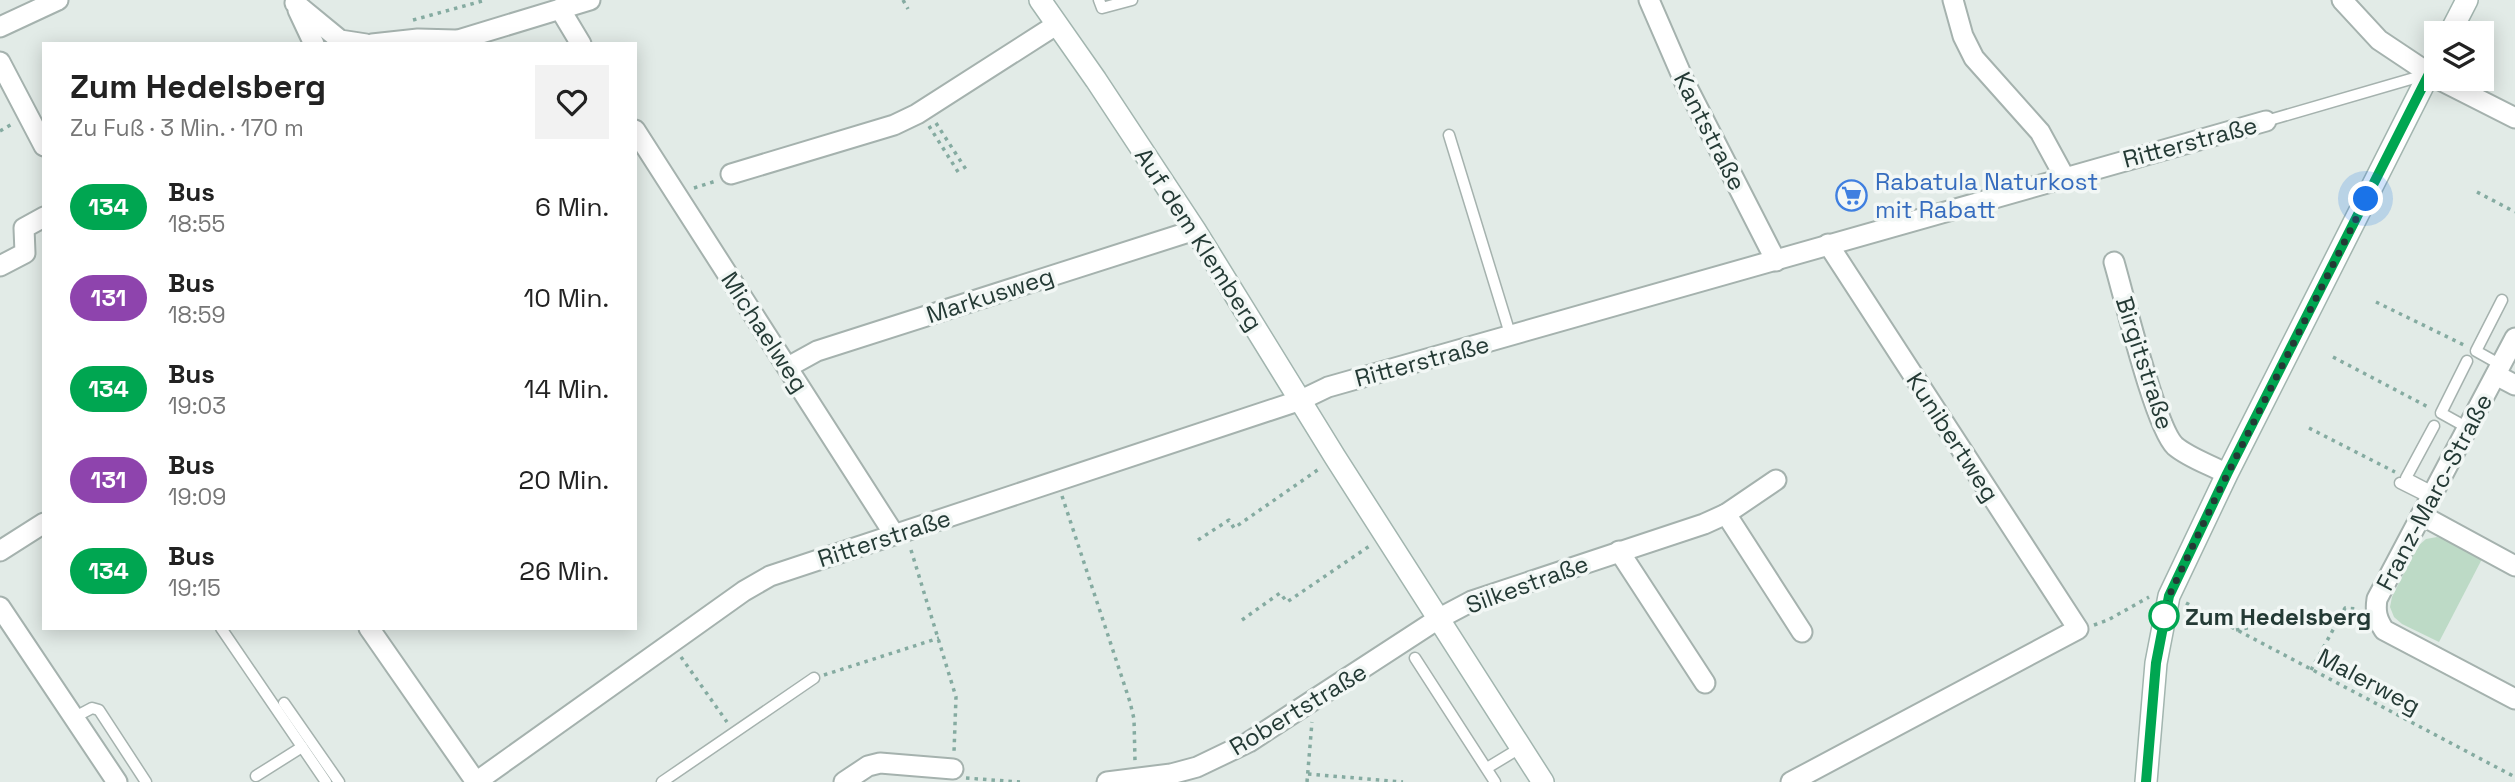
<!DOCTYPE html>
<html lang="de">
<head>
<meta charset="utf-8">
<style>
	body { margin:0; font-family:"Space Grotesk",sans-serif; background:#f2f2f2; color:#222; height:100vh; display:flex; flex-direction:column; font-size:26px; white-space:nowrap }
	* { box-sizing:border-box; margin:0 }
	p { font-size:23px; color:#767676 }
	.icon { flex:none; width:38px; height:38px; fill:none; stroke:currentColor; stroke-width:2; stroke-linecap:round; stroke-linejoin:round }
	.map { position:relative; flex:1; overflow:hidden }
	.side { position:absolute; left:42px; top:42px; width:595px; height:588px; display:flex; flex-direction:column; background:#fff; border-radius:0px; box-shadow:0 4px 18px #0003 }
	.side>* { flex:none }
	.badge { padding:0 14px; border-radius:23px; font-size:24px; line-height:46px }
	.tools { position:absolute; left:2424px; top:21px; display:grid; gap:14px }
	.tools a { display:grid; place-items:center; width:70px; height:70px; border-radius:0px; background:#fff; box-shadow:0 4px 18px #0003; font-size:35px }
	.you { position:absolute; width:35px; height:35px; margin:-18px; border:5px solid #fff; border-radius:50%; background:#1a73e8; box-shadow:0 0 0 10px #1a73e833 }
	.map>.badge { position:absolute; translate:-50% -50%; box-shadow:0 0 0 4px #fff }
	.round { display:grid; place-items:center; flex:none; width:74px; height:74px; border-radius:0px; background:#f2f2f2 }
	.overview { display:flex; align-items:center; justify-content:space-between; height:119px; padding:0 28px }
	h1 { font-size:33px; font-weight:700; line-height:52px }
	ul { padding:0; list-style:none }
	li { display:flex; align-items:center; gap:21px; height:91px; padding:0 28px }
	li div { flex:1 }
	li b { display:block; font-size:26px }
	li em { font-style:normal }
	li .badge { min-width:77px; font-weight:700; text-align:center }
	.map>svg:first-child { display:block }
</style>
</head>
<body>
<div class="map">
<svg width="2515" height="782" viewBox="0 0 2515 782">
	<rect width="100%" height="100%" fill="#e2ebe7"/>
	<path fill="#bddac6" d="M2437,537l14,5 31,17 -43,83 -37,-18 -8,-7 -4,-10 2,-10 25,-50 9,-8z"/>
	<g fill="none" stroke-linecap="round" stroke-linejoin="round">
		<defs>
			<g id="lane">
				<path d="M1099,0l3,8 30,-8"/>
				<path d="M2266,121l162,-47"/>
				<path d="M1449,135l62,202"/>
				<path d="M2467,361l-26,52 27,15"/>
				<path d="M2501,365l-25,-14 26,-51"/>
				<path d="M2400,483l30,15"/>
				<path d="M2433,492l-27,-14 28,-52"/>
				<path d="M221,628l105,154"/>
				<path d="M1415,658l80,124"/>
				<path d="M284,703l55,79"/>
				<path d="M75,717l17,-9 7,2 47,72"/>
				<path d="M1487,768l33,-20"/>
				<path d="M256,776l46,-29"/>
				<path d="M662,782l152,-104"/>
			</g>
			<g id="street">
				<path d="M1649,0l36,83 91,178"/>
				<path d="M1953,0l10,36 11,22 66,74 24,44"/>
				<path d="M2342,0l37,40 57,38"/>
				<path d="M295,3l45,37 26,4"/>
				<path d="M560,9l21,35"/>
				<path d="M298,10l16,34"/>
				<path d="M0,27l58,-27"/>
				<path d="M372,44l46,-5 38,1"/>
				<path d="M445,44l145,-44"/>
				<path d="M0,62l44,84"/>
				<path d="M2438,79l77,39"/>
				<path d="M635,130l259,404"/>
				<path d="M731,174l163,-49 23,-11 139,-89"/>
				<path d="M2114,262c10,34 41,165 61,184 14,12 36,19 52,28"/>
				<path d="M0,266l25,-13 -1,-25 20,-11"/>
				<path d="M2515,338l-138,261c-2,13 0,20 7,31l131,69"/>
				<path d="M788,367l29,-16 378,-121"/>
				<path d="M2496,375l19,10"/>
				<path d="M1726,514l76,118"/>
				<path d="M2421,515l94,51"/>
				<path d="M0,551l44,-28"/>
				<path d="M1619,551l86,132"/>
				<path d="M0,607l117,175"/>
				<path d="M369,628l107,154"/>
				<path d="M476,782l268,-191 26,-15 531,-176 27,-13c314,-86 625,-180 938,-266"/>
				<path d="M844,782l24,-16 12,-3 73,6"/>
				<path d="M1107,782l64,-8 26,-7 52,-25 189,-123 34,-18 232,-77 22,-10 50,-34"/>
				<path d="M1791,782l287,-153 -250,-385"/>
			</g>
			<g id="secondary">
				<path d="M1040,0l56,80 99,150 140,227 208,325"/>
				<path d="M2450,33l17,-33"/>
				<path d="M2146,782l10,-119 13,-67 58,-122 209,-414"/>
			</g>
		</defs>
		<use href="#lane" stroke="#a5b2ae" stroke-width="13"/>
		<use href="#street" stroke="#a5b2ae" stroke-width="23"/>
		<use href="#secondary" stroke="#a2b5af" stroke-width="24"/>
		<g stroke="#85aba1" stroke-width="3.5" stroke-dasharray="3.5 5" stroke-linecap="butt">
			<path d="M903,0l5,9"/>
			<path d="M413,20l73,-20"/>
			<path d="M936,123l31,48"/>
			<path d="M929,126l31,49"/>
			<path d="M0,131l14,-8"/>
			<path d="M694,188l22,-7"/>
			<path d="M2477,192l38,20"/>
			<path d="M2376,302l90,44"/>
			<path d="M2333,357l97,51"/>
			<path d="M2309,428l86,44"/>
			<path d="M1062,496l68,206 4,17 1,42"/>
			<path d="M1198,540l31,-20 5,8 85,-59"/>
			<path d="M911,550l45,147 -2,55"/>
			<path d="M2186,603l329,174"/>
			<path d="M1242,620l38,-27 7,9 84,-57"/>
			<path d="M2094,625l14,-5 41,-23"/>
			<path d="M2236,630l90,-17 16,1"/>
			<path d="M681,657l46,65"/>
			<path d="M2311,670l34,-62 14,1"/>
			<path d="M824,675l115,-37"/>
			<path d="M1308,774l95,8"/>
			<path d="M966,778l54,4"/>
			<path d="M1307,782l5,-60"/>
		</g>
		<use href="#lane" stroke="#fff" stroke-width="10"/>
		<use href="#street" stroke="#fff" stroke-width="19"/>
		<use href="#secondary" stroke="#fff" stroke-width="21"/>
	</g>
	<g fill="none" stroke-linecap="round" stroke-linejoin="round">
		<defs>
			<path id="line" d="M2146,782l10,-119 13,-67 58,-122 209,-414"/>
		</defs>
		<use href="#line" stroke="#fff" stroke-width="16"/>
		<use href="#line" stroke="#00a651" stroke-width="10"/>
		<path stroke="#243a35" stroke-width="7" stroke-dasharray="0 12.6" d="M2164,616l5,-20 48,-101 149,-296"/>
	</g>
	<defs>
		<symbol id="supermarket-ring" viewBox="-11 -11 22 22"><circle r="9.5" fill="#f2f7f5" stroke="#3f7fe0" stroke-width="1.5"/><path d="M-6-5.5h2.5l.6 2H6L4.5 2H-2.5L-4.4-4H-6ZM-1.5 3.2a1.3 1.3 0 1 0 .1 0ZM3 3.2a1.3 1.3 0 1 0 .1 0Z" fill="#3f7fe0"/></symbol>
	</defs>
	<g fill-rule="evenodd">
		<use href="#supermarket-ring" x="1834" y="178" width="35" height="35"/>
	</g>
	<circle fill="#fff" stroke="#00a651" stroke-width="3.5" cx="2164" cy="616" r="14"/>
	<g text-anchor="middle" dominant-baseline="central" stroke-width="7" stroke-linejoin="round" paint-order="stroke">
		<g font-size="24" fill="#243a35" stroke="#f2f7f5">
			<text transform="translate(1710 131) rotate(63)">Kantstraße</text>
			<text transform="translate(2190 142) rotate(-15)">Ritterstraße</text>
			<text transform="translate(1199 239) rotate(57)">Auf dem Klemberg</text>
			<text transform="translate(990 295) rotate(-18)">Markusweg</text>
			<text transform="translate(765 332) rotate(57)">Michaelweg</text>
			<text transform="translate(1422 361) rotate(-15)">Ritterstraße</text>
			<text transform="translate(2145 363) rotate(72)">Birgitstraße</text>
			<text transform="translate(1953 437) rotate(57)">Kunibertweg</text>
			<text transform="translate(2434 492) rotate(-62)">Franz-Marc-Straße</text>
			<text transform="translate(884 538) rotate(-18)">Ritterstraße</text>
			<text transform="translate(1527 584) rotate(-20)">Silkestraße</text>
			<text transform="translate(2369 681) rotate(28)">Malerweg</text>
			<text transform="translate(1298 709) rotate(-31)">Robertstraße</text>
		</g>
		<g font-size="24" fill="#366cbe" stroke="#f2f7f5" text-anchor="start">
			<text x="1875" y="181">Rabatula Naturkost<tspan x="1875" dy="28">mit Rabatt</tspan></text>
		</g>
		<g font-size="24" font-weight="bold" fill="#243a35" stroke="#f2f7f5" text-anchor="start">
			<text x="2185" y="616">Zum Hedelsberg</text>
		</g>
	</g>
</svg>
<div class="tools">
<a><svg class="icon" aria-label="layers" viewBox="0 0 24 24"><path d="M12 4l9 5-9 5-9-5zM3 14l9 5 9-5"/></svg></a>
</div>
<div class="you" style="left:2366px;top:199px"></div>
<section class="side">
<div class="overview"><div><h1>Zum Hedelsberg</h1><p>Zu Fuß · 3 Min. · 170 m</p></div><a class="round"><svg class="icon" aria-label="heart" viewBox="0 0 24 24"><path d="M12 20l-8-8c-3-5 5-10 8-4 3-6 11-1 8 4z"/></svg></a></div>
<ul>
<li><span class="badge" style="background:#00a651;color:#fff">134</span><div><b>Bus</b><p>18:55</p></div><em>6 Min.</em></li>
<li><span class="badge" style="background:#8e44ad;color:#fff">131</span><div><b>Bus</b><p>18:59</p></div><em>10 Min.</em></li>
<li><span class="badge" style="background:#00a651;color:#fff">134</span><div><b>Bus</b><p>19:03</p></div><em>14 Min.</em></li>
<li><span class="badge" style="background:#8e44ad;color:#fff">131</span><div><b>Bus</b><p>19:09</p></div><em>20 Min.</em></li>
<li><span class="badge" style="background:#00a651;color:#fff">134</span><div><b>Bus</b><p>19:15</p></div><em>26 Min.</em></li>
</ul>
</section>
</div>
</body>
</html>
